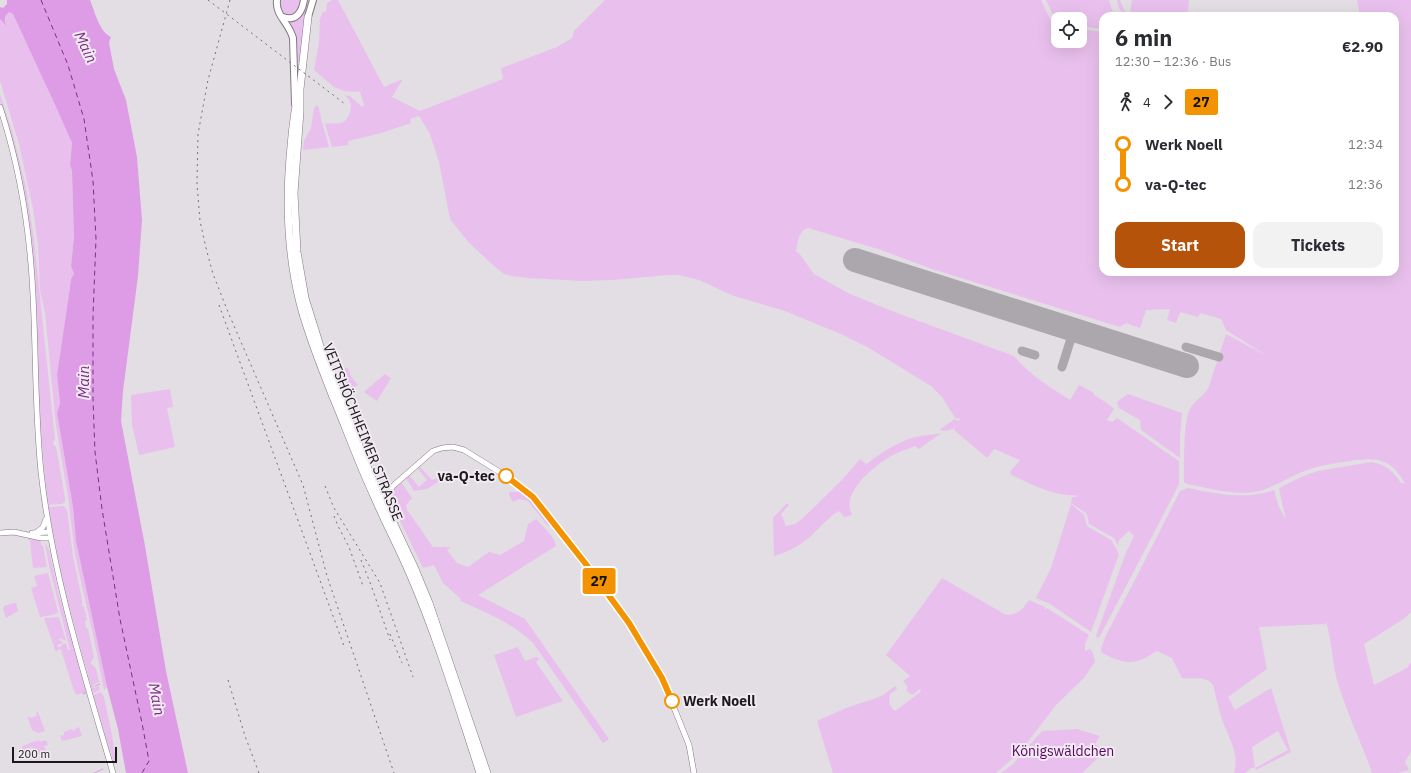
<!DOCTYPE html>
<html lang="en">
<head>
<meta charset="utf-8">
<style>
	body { margin:0; font-family:"IBM Plex Sans",sans-serif; background:#f2f2f3; color:#2b2b33; height:100vh; display:flex; flex-direction:column; font-size:15px; white-space:nowrap }
	* { box-sizing:border-box; margin:0 }
	p { font-size:13px; color:#7c7c81 }
	.icon { flex:none; width:22px; height:22px; fill:none; stroke:currentColor; stroke-width:2; stroke-linecap:round; stroke-linejoin:round }
	.map { position:relative; flex:1; overflow:hidden }
	.sheet { position:absolute; left:1099px; top:12px; width:300px; height:264px; display:flex; flex-direction:column; background:#fff; border-radius:12px; box-shadow:0 4px 16px #0002 }
	.sheet>* { flex:none }
	.badge { padding:0 8px; border-radius:3px; font-size:14px; line-height:26px }
	.fabs { position:absolute; left:1051px; top:12px; display:grid; gap:8px }
	.fabs a { display:grid; place-items:center; width:36px; height:36px; border-radius:8px; background:#fff; box-shadow:0 4px 16px #0002; font-size:20px }
	.scale { position:absolute; left:12px; bottom:10px; width:105px; box-sizing:border-box; padding-left:4px; border:2px solid #1c191c; border-top:0; font-size:11px; line-height:14px; white-space:nowrap; color:#1c191c; -webkit-text-stroke:3px #f1eaf1; paint-order:stroke }
	.map>.badge { position:absolute; translate:-50% -50%; box-shadow:0 0 0 2px #fff }
	.legs { display:flex; align-items:center; gap:6px; height:44px; padding:0 16px; font-size:13px }
	.legs p { margin-inline-start:auto }
	.overview { display:flex; align-items:center; justify-content:space-between; height:68px; padding:0 16px }
	h1 { font-size:22px; font-weight:800; line-height:30px }
	.primary-button { display:flex; gap:8px; margin-top:auto; padding:8px 16px }
	.primary-button a { flex:1; height:46px; border-radius:12px; background:#b45309; color:#fff; font-size:16px; font-weight:800; line-height:46px; text-align:center }
	.primary-button a+a { background:#f2f2f3; color:#2b2b33 }
	ul { padding:0 16px; list-style:none }
	li { display:flex; align-items:center; gap:14px; height:40px; font-size:15px }
	li i { display:grid; place-items:center; width:6px; height:100%; margin:0 5px; background:currentColor }
	li i::after { content:''; width:10px; height:10px; margin:-5px; border:3px solid; border-radius:50%; background:#fff }
	li p { margin-inline-start:auto }
	li:first-child i { background:linear-gradient(#0000 50%,currentColor 0) }
	li:last-child i { background:linear-gradient(currentColor 50%,#0000 0) }
	.map>svg:first-child { display:block }
</style>
</head>
<body>
<div class="map">
<svg width="1411" height="773" viewBox="0 0 1411 773">
	<rect width="100%" height="100%" fill="#e3dde4"/>
	<g fill="#e9c0ed" fill-rule="evenodd">
		<path d="M279,0h24l-2,8 -8,8 -11,-2 -3,-11z"/>
		<path d="M332,0h6l46,87 19,-8 -11,18 28,14 83,-32 -2,-11 56,-21 15,-9 2,-7 31,-31h436l12,25 5,1v15h22v-12l23,3v240h292v-256h-35l-3,-16h54v612l-6,6 -41,26 10,41 33,-17 4,-6v90l-6,10 4,8 -11,3h-26l-2,-6c-11,-29 -24,-57 -33,-87 -5,-19 -5,-39 -11,-58l-1,2 -66,3 8,42 -39,28 7,13 36,-22 20,64 -35,18 -1,-2h-4l-6,5h-11c6,-21 -6,-35 -12,-54 -4,-11 -6,-23 -9,-34 -6,-9 -21,-6 -31,-7l-10,-20 -15,-7c-25,15 -29,14 -55,2l-1,-4 5,-14 31,-59 43,-85 8,-3c30,6 56,12 86,2l5,17 7,13 -7,-31 2,-2 22,-11 15,-5 53,-9c14,2 22,9 30,21l4,1c-15,-30 -34,-26 -62,-22 -13,2 -25,4 -36,8 -19,7 -34,19 -54,22 -22,3 -45,-4 -66,-8l-3,-2c0,-16 -1,-64 7,-75 4,-6 12,-11 17,-18l18,-55 41,22 -41,-26 -5,-11 -21,-6 -2,4 -18,-5 -4,11 -9,-3 3,-11 -24,1 -6,18 -14,-5 -6,4 -188,-58 -51,-19 -73,-22c-10,3 -10,14 -12,24l3,1 15,21 36,20 47,19 117,43c17,20 34,30 56,44l9,-15 15,8v2l13,8 7,6 -7,11 5,2 5,-4 62,43v23l-9,18 -71,136 -3,-2 29,-81 9,-19 -5,-5 -11,10 1,6 -5,-9 -25,-14 -2,-10 -16,-11 1,-6h4l1,-2c-23,2 -45,-11 -66,-20l-1,-3 10,-12 -26,-11 -7,9 -33,-28 2,-5 -3,4 -9,2 -5,-1 16,-11 2,2 4,-2 -6,-1 -13,-21 -11,-11 -62,-38 -26,-13 -58,-24 -51,-15 -35,-16 -20,-5h-11l-55,5 -30,1 -55,-3 -16,-2 -8,-2 -10,-8 -25,-23 -19,-24 -11,-57 -9,-28 -11,-18 -9,3 1,4 -30,10 -33,8v4l-16,2 -7,-23c5,-1 11,0 16,-1 7,-1 12,-15 9,-21 -1,-3 -3,-5 -6,-7l6,1 12,11 2,-2 -4,-13 -16,-1 -10,-4 -20,-17 5,-28 1,-22 2,-7 4,-2 1,-8zM1278,731l10,19 -33,18 -3,-21z"/>
		<path d="M1046,0h63l5,16h-11v13l-23,-3v-7h-22v4h-1z"/>
		<path d="M1117,0h3l4,10 6,5 2,-15h57l-2,16h-61c-6,-5 -8,-9 -9,-16z"/>
		<path d="M304,10l2,1 -6,53 -4,-3 -2,-29 -6,-11 6,-1z"/>
		<path d="M9,12l4,2 43,93 16,36 -2,22 2,6 2,66 -3,29 3,8 -3,5 -1,8 -13,88 3,28 -3,10 16,94 3,34 31,146 -3,3 -10,-51 -19,-84 -7,-59 -12,-70 -11,-113 -5,-22 -2,-46 -5,-36 -14,-65 -19,-63v-62l4,6 2,-11z"/>
		<path d="M0,94l12,37 14,56 8,53 21,199 -2,4 1,3h2l9,52v4l-3,2 -14,1 -1,-3 -8,-89 -5,-140 -28,-152 -6,-20z"/>
		<path d="M317,105l2,3 2,10 8,29 -26,3 1,-9 7,-13 3,-20z"/>
		<path d="M347,367l5,11 6,7 -12,7 -8,-20z"/>
		<path d="M385,374l6,4 -14,23 -13,-9 1,-1z"/>
		<path d="M170,389l3,18 -6,1 8,39 -36,8 -7,-30 -1,-30z"/>
		<path d="M1128,394l54,19 -2,23v22l-39,-28 -1,-10 -21,-12 -2,-6z"/>
		<path d="M941,433l-22,16 -4,-3c-6,3 -12,4 -18,7 -16,7 -43,29 -47,47 -1,6 0,10 2,15l-8,2 -5,-6c-9,5 -16,13 -24,21 -11,11 -25,20 -41,24l-1,-38 14,-15 2,2 -8,9 5,12 9,-2 7,-5 41,-40 17,-20 6,5c14,-10 32,-23 50,-27 8,-2 17,-2 25,-4z"/>
		<path d="M420,467l12,13 7,-3 3,2 -15,10 -13,2 -8,-13 3,-3 10,12 8,-7 -9,-11z"/>
		<path d="M401,482l11,16 -6,7 1,5 26,37h16l1,1 -3,2 10,13 11,4 21,-15 11,3 24,-14 4,-17 8,-5c7,8 18,16 20,27l-78,49 47,24 84,120 -6,4 -70,-100c-21,-20 -47,-31 -73,-42l1,-2 -18,-16 -9,-18 -11,3 -33,-68 3,-10z"/>
		<path d="M509,492h13l4,3 26,31h-4l-20,-25 -9,-2 -6,3 -4,-7z"/>
		<path d="M1071,504l13,11 3,11 24,14 8,14 -28,78 -41,-28 -14,-6 15,-30z"/>
		<path d="M64,506l3,4 6,46 9,44v6l2,1 3,13 -2,1 1,7 2,1 6,28 -3,5 1,3 4,3 3,14 -6,3 1,3 5,-2 1,4 -7,3 -25,-89 -8,-33 -12,-60v-4z"/>
		<path d="M10,534l31,6v5l2,1 4,21 -14,1 -3,-27 -3,-3 -17,-3z"/>
		<path d="M45,543l4,7 10,45 29,97 -4,3 -2,-2 -5,2 -3,-4 -13,-41 -2,-1 -3,3 -12,-34 15,-1 7,24 -6,-3 -1,1 4,4 -6,2 1,2h3v-2l5,-2 2,7h2l-20,-80z"/>
		<path d="M48,573l10,39 -2,2 -16,3 -9,-29 6,-2 -3,-10z"/>
		<path d="M942,578l64,37c12,0 17,-6 23,-15l16,7v3l2,-2 42,27 -4,9v7l5,-2 3,4 2,9 -11,16 -28,27 -36,47 -24,21h-163l-16,-52 29,-13 30,-10 7,-3 12,-9 2,3 -7,5c-1,6 -1,13 5,17l24,-18 2,-2 -1,-2 -8,6 -6,-5 2,-3 -5,-6 7,-5 -24,-21z"/>
		<path d="M14,603h2l2,8 -12,7 -3,-9 1,-3z"/>
		<path d="M518,647l7,14 11,-4 3,2 -3,3 27,39 -47,16 -22,-62z"/>
		<path d="M101,692l3,5 8,38 4,28h-2l-21,-68z"/>
		<path d="M38,712l7,19 -7,2 -6,-3 -5,-14 3,2 7,-2 -1,-3z"/>
		<path d="M79,727l3,9 -20,5 -2,-5 4,-1v-3l8,-3 1,2 2,-1v-1z"/>
		<path d="M1077,729l23,7 -5,8 10,7 -23,22h-81l12,-9 29,-33z"/>
		<path d="M39,740l1,2 6,-2 2,5 -4,1 2,5 -10,4 -4,-8 -9,3 -1,-4z"/>
	</g>
	<path fill="#df9ce6" d="M7,0h83c5,12 9,31 21,37l-2,5 1,6 4,21 12,31 11,57 5,63 -4,56 -15,115 -2,30 24,125 21,125 22,102h-62l-8,-44 -11,-42 -31,-146 -3,-34 -16,-94 3,-10 -3,-28 13,-88 1,-8 3,-5 -3,-8 3,-29 -2,-66 -2,-6 2,-22 -16,-36 -43,-93 -4,-2c-5,4 -5,8 -3,14l-6,-7v-12l3,1 4,-4z"/>
	<g fill="none" stroke-linecap="round" stroke-linejoin="round">
		<g stroke="#df9ce6" stroke-width="1">
			<path d="M95,686l5,-2"/>
			<path d="M83,693h2"/>
			<path d="M94,773l9,-4"/>
		</g>
		<path stroke="#7d2f86" stroke-width="1" stroke-dasharray="5 4" stroke-linecap="butt" d="M41,0l27,65 16,54 9,62 3,58 -3,77v83l2,53 7,57 18,110 22,104 7,38 -7,12"/>
		<g stroke="#aca7ad" stroke-width="9">
			<path d="M1186,347l33,10"/>
			<path d="M1022,351l13,4"/>
			<path d="M1172,361l2,-5"/>
			<path d="M1062,367l12,-38"/>
		</g>
		<path stroke="#aca7ad" stroke-width="24" d="M855,260l332,106"/>
		<defs>
			<g id="secondary">
				<path d="M0,107c20,61 30,124 33,188 3,59 2,118 8,177 11,102 43,202 72,301"/>
				<path d="M387,494l7,-9 39,-34 9,-3 11,-1 11,3 42,26 27,21 50,62 46,64 33,55 27,67 5,28"/>
				<path d="M0,533l14,-1 27,6h9"/>
				<path d="M32,533l17,-1"/>
				<path d="M36,533l7,-6 3,-8"/>
			</g>
			<g id="primary">
				<path d="M277,0c-2,15 12,23 16,38l2,66"/>
				<path d="M283,17c13,5 19,-5 21,-17"/>
				<path d="M308,17l5,-17"/>
			</g>
			<g id="highway">
				<path d="M308,17l-8,72v22l-6,82 3,59 8,46 15,48 51,130 44,93 14,34 58,170"/>
				<path d="M298,97c-5,19 -6,40 -8,60 -4,48 -2,98 10,146 8,32 21,63 33,94 14,33 26,67 41,99 11,26 25,52 36,78 28,65 48,132 70,199"/>
				<path d="M387,494v5l1,9"/>
			</g>
		</defs>
		<use href="#secondary" stroke="#807a81" stroke-width="6"/>
		<use href="#primary" stroke="#807a81" stroke-width="8"/>
		<use href="#highway" stroke="#807a81" stroke-width="8"/>
		<use href="#secondary" stroke="#fff" stroke-width="5"/>
		<use href="#primary" stroke="#fff" stroke-width="6"/>
		<use href="#highway" stroke="#fff" stroke-width="7"/>
		<g stroke="#757176" stroke-width="1" stroke-dasharray="2 4" stroke-linecap="butt">
			<path d="M208,0l137,104"/>
			<path d="M230,0l-22,80 -10,54 -1,50 3,37 6,27 7,26 15,38 75,173 24,91 67,197"/>
			<path d="M219,305l125,341"/>
			<path d="M325,486l9,22 46,75 33,94"/>
			<path d="M334,516l4,10 11,21 14,39"/>
			<path d="M361,560l10,25 19,55"/>
			<path d="M390,634l12,29"/>
			<path d="M228,680l17,56 14,37"/>
		</g>
	</g>
	<g fill="none" stroke-linecap="round" stroke-linejoin="round">
		<defs>
			<path id="line-1" d="M506,476l27,21 52,66 44,60 33,55 10,23"/>
		</defs>
		<use href="#line-1" stroke="#fff" stroke-width="9"/>
		<use href="#line-1" stroke="#f49301" stroke-width="6"/>
	</g>
	<g fill="#fff" stroke="#f49301" stroke-width="2">
		<circle cx="506" cy="476" r="7"/>
		<circle cx="672" cy="701" r="7"/>
	</g>
	<g text-anchor="middle" dominant-baseline="central" stroke-width="4" stroke-linejoin="round" paint-order="stroke">
		<g font-size="14" fill="#1c191c" stroke="#f1eaf1">
			<text transform="translate(363 432) rotate(68)">VEITSHÖCHHEIMER STRASSE</text>
		</g>
		<g font-size="14" font-weight="bold" fill="#1c191c" stroke="#f1eaf1" text-anchor="end">
			<text x="495" y="476">va-Q-tec</text>
			<text x="683" y="701" text-anchor="start">Werk Noell</text>
		</g>
		<g font-size="14" fill="#5b0564" stroke="#f1eaf1">
			<text x="1063" y="751">Königswäldchen</text>
		</g>
		<g font-size="15" font-style="italic" fill="#7d2f86" stroke="#f1eaf1">
			<text transform="translate(86 47) rotate(65)">Main</text>
			<text transform="translate(83 382) rotate(-90)">Main</text>
			<text transform="translate(157 699) rotate(79)">Main</text>
		</g>
	</g>
</svg>
<div class="fabs">
<a><svg class="icon" aria-label="locate" viewBox="0 0 24 24"><circle cx="12" cy="12" r="6"/><path d="M12 2v4M12 18v4M2 12h4M18 12h4"/></svg></a>
</div>
<div class="scale">200 m</div>
<b class="badge" style="left:599px;top:581px;background:#f49301;color:#111">27</b>
<section class="sheet">
<div class="overview"><div><h1>6 min</h1><p>12:30 – 12:36 · Bus</p></div><b>€2.90</b></div>
<div class="legs"><svg class="icon" aria-label="walk" viewBox="0 0 24 24"><circle cx="13" cy="4" r="2"/><path d="M13 8l-2 6 4 7M11 14l-3 7M7 12l3-4h3l4 4"/></svg>4<svg class="icon" aria-label="forward" viewBox="0 0 24 24"><path d="M9 5l7 7-7 7"/></svg><b class="badge" style="background:#f49301;color:#111">27</b></div>
<ul>
<li><i style="color:#f49301"></i><b>Werk Noell</b><p>12:34</p></li>
<li><i style="color:#f49301"></i><b>va-Q-tec</b><p>12:36</p></li>
</ul>
<div class="primary-button"><a>Start</a><a>Tickets</a></div>
</section>
</div>
</body>
</html>
